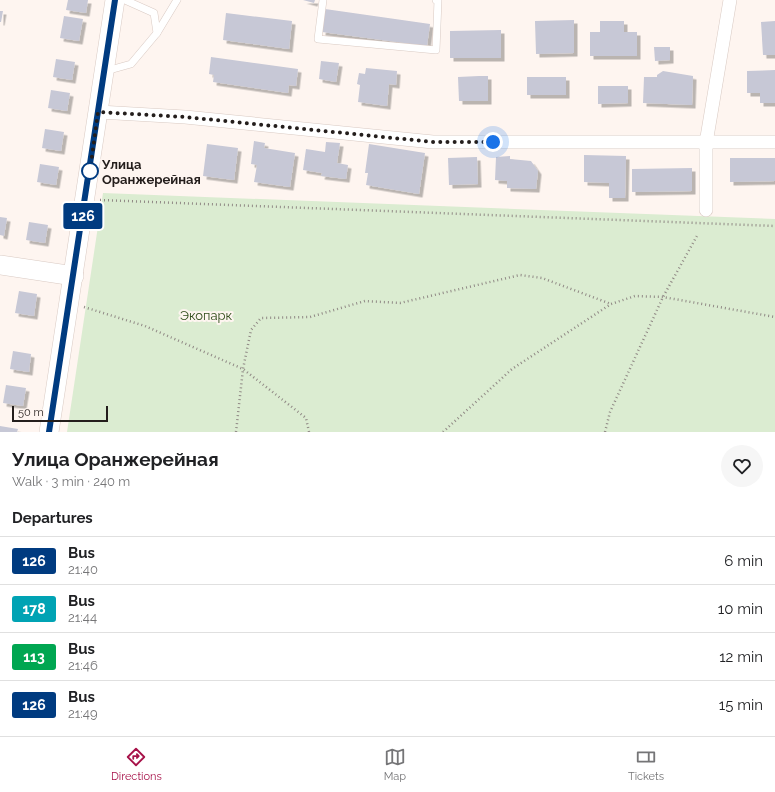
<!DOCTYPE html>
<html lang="en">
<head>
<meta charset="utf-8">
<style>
	body { margin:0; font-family:Raleway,sans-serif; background:#f6f6f6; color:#202124; height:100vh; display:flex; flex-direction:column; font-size:15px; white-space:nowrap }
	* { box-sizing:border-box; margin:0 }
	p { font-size:13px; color:#757577 }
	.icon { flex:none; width:22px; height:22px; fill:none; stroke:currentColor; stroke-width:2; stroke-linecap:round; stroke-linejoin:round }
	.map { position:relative; height:432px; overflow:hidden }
	.panel { display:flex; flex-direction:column; background:#fff; flex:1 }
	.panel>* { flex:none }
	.badge { padding:0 8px; border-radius:3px; font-size:14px; line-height:26px }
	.scale { position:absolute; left:12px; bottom:10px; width:96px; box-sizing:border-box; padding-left:4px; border:2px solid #241e1c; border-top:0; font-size:11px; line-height:14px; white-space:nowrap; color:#241e1c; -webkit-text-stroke:3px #fef5f0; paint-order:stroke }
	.you { position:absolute; width:20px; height:20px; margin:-10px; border:3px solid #fff; border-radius:50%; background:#1a73e8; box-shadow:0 0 0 6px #1a73e833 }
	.map>.badge { position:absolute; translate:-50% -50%; box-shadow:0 0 0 2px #fff }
	h2 { padding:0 12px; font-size:15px; line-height:36px }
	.round { display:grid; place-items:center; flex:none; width:42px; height:42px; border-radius:21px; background:#f6f6f6 }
	.summary { display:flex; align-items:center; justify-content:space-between; height:68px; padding:0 12px }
	h1 { font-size:19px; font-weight:700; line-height:30px }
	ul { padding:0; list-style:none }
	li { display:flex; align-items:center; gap:12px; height:48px; padding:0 12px; border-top:1px solid #e0e0e0 }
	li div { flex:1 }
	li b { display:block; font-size:15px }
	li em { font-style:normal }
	li .badge { min-width:44px; font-weight:700; text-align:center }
	.menu { display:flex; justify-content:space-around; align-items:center; height:56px; border-top:1px solid #e0e0e0; background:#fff; font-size:11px; color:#757577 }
	.menu a { display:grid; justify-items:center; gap:2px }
	.menu .on { color:#a71249 }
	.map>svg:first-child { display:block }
</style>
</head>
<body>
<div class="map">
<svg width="775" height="432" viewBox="0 0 775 432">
	<defs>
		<filter id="shadow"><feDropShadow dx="3.5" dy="3.5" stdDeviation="0" flood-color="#0004"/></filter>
	</defs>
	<rect width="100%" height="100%" fill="#fef5f0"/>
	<path fill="#dbecd1" d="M103,193l672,26v213h-708z"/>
	<g fill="#c7c8d6" filter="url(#shadow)">
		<path d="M68,0h20l-2,13 -20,-3z"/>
		<path d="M303,0h12l-1,3z"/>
		<path d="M325,9l105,15 -3,22 -105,-14z"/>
		<path d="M0,11h3l-2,11h-1z"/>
		<path d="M226,13l66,8 -3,28 -66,-9z"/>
		<path d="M64,16l19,3 -4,22 -19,-3z"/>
		<path d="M574,20v33l-38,1 -1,-33z"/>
		<path d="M600,21h24v11h13v24h-47v-24h10z"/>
		<path d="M775,21v34h-12l-2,-33z"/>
		<path d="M501,30v28h-51v-27z"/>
		<path d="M654,47h16v13l-15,1z"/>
		<path d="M211,57l87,12 -2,17 -7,-1 -1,8 -75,-11 1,-7 -5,-1z"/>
		<path d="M56,59l19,3 -3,18 -19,-3z"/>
		<path d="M321,61l18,2 -3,19 -17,-3z"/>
		<path d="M366,68l31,3 -1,14 -7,-1 -2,22 -29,-4 2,-17 -3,-1 2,-11 6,1z"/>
		<path d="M775,70v33h-15v-10h-13v-22z"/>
		<path d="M663,71l30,5 -1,29 -49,-2 1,-26h13v-2z"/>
		<path d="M479,76h9v25h-29l-1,-24z"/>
		<rect x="527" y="77" width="39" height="18"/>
		<path d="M598,86h30v17l-30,1z"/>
		<path d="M51,90l19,3 -3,18 -19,-3z"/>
		<path d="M45,129l19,3 -3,19 -19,-3z"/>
		<path d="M254,141l11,2 -1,5 31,5 -5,34 -36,-5 3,-17 -6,-1z"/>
		<path d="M326,142l14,1 -3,20 11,2 -2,14 -25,-3 1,-3 -19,-3 3,-21 19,3z"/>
		<path d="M207,144l31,4 -4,32 -31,-4z"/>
		<path d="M369,144l56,9 -6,41 -53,-9 2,-12h-3z"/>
		<path d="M584,155l42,1 -1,42h-16v-15l-25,-1z"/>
		<path d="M510,156v3l21,2 7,10 -2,18 -29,-1v-7l-12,-1 1,-23z"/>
		<path d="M477,157l1,27 -29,1 -1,-27z"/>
		<path d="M730,158h45v23l-45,1z"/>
		<path d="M40,164l19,3 -3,18 -19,-3z"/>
		<path d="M692,168v23l-60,1v-23z"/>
		<path d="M0,217l7,1 -3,18 -4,-1z"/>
		<path d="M29,222l19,3 -3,18 -19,-3z"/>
		<path d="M19,291l18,3 -3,22 -19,-3z"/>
		<path d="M13,351l18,3 -2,18 -19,-3z"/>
		<path d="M6,385l20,3 -3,18 -20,-3z"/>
		<path d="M0,426l18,3 -1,3h-17z"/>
	</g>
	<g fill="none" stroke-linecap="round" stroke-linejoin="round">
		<defs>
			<g id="service">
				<path d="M323,0l-5,39 118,11 2,-50h-2"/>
				<path d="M157,33l20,-33"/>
				<path d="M106,71l25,-7 26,-31 -3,-20 -29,-13"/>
			</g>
			<g id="minor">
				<path d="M99,112l86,5 248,25h342"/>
				<path d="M706,210v-67l24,-143"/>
			</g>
			<g id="secondary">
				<path d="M0,265l74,11"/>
				<path d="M49,432l66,-432"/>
			</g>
		</defs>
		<use href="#service" stroke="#d9cac3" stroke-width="8"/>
		<use href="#minor" stroke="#d9cac3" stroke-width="14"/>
		<use href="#secondary" stroke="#d9cac3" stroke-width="20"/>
		<g stroke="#908985" stroke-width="2.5" stroke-dasharray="1 3" stroke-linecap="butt">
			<path d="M100,200l675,26"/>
			<path d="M84,307l61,19 98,43 63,49 3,14"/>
			<path d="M236,432l7,-63 8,-39 10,-12 49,-1 55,-16 35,2 120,-28 22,3 69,26"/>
			<path d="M443,432l69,-63 99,-65 24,-8 28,1 112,20"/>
			<path d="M605,432l5,-20 53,-115 35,-63"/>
		</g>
		<use href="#service" stroke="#fff" stroke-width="7"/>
		<use href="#minor" stroke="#fff" stroke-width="13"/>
		<use href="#secondary" stroke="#fff" stroke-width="19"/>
	</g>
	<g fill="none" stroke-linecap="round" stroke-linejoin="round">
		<defs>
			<path id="line" d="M49,432l66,-432"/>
		</defs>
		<use href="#line" stroke="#fff" stroke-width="9"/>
		<use href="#line" stroke="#003b80" stroke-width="6"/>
		<path stroke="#241e1c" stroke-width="4" stroke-dasharray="0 7.2" d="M90,171l8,-59 87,5 248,25h60"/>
	</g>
	<circle fill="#fff" stroke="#003b80" stroke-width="2" cx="90" cy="171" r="8"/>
	<g text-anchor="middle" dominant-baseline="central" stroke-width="4" stroke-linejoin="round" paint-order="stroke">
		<g font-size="13" font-weight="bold" fill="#241e1c" stroke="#fef5f0" text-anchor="start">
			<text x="102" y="164">Улица<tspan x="102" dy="15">Оранжерейная</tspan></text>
		</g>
		<g font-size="13" fill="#304d1a" stroke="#fef5f0">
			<text x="206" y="315">Экопарк</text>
		</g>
	</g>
</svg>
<div class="scale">50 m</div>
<div class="you" style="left:493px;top:142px"></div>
<b class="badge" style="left:83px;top:216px;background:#003b80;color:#fff">126</b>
</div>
<section class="panel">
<div class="summary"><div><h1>Улица Оранжерейная</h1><p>Walk · 3 min · 240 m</p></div><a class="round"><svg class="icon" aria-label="heart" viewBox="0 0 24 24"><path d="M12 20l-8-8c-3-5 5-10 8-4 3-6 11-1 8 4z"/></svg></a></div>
<h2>Departures</h2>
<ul>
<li><span class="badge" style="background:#003b80;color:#fff">126</span><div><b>Bus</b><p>21:40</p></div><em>6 min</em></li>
<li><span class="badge" style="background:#00a3b4;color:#fff">178</span><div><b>Bus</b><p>21:44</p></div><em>10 min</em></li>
<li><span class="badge" style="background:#00a651;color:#fff">113</span><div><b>Bus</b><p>21:46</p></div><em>12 min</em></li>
<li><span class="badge" style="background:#003b80;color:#fff">126</span><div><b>Bus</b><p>21:49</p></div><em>15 min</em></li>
</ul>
</section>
<nav class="menu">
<a class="on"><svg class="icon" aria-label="directions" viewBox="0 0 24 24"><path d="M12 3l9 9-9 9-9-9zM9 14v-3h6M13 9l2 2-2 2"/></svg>Directions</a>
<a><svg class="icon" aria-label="map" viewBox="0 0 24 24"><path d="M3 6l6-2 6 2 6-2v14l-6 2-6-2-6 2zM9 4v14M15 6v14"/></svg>Map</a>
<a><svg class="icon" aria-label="tickets" viewBox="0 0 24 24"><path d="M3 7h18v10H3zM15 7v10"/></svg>Tickets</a>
</nav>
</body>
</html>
